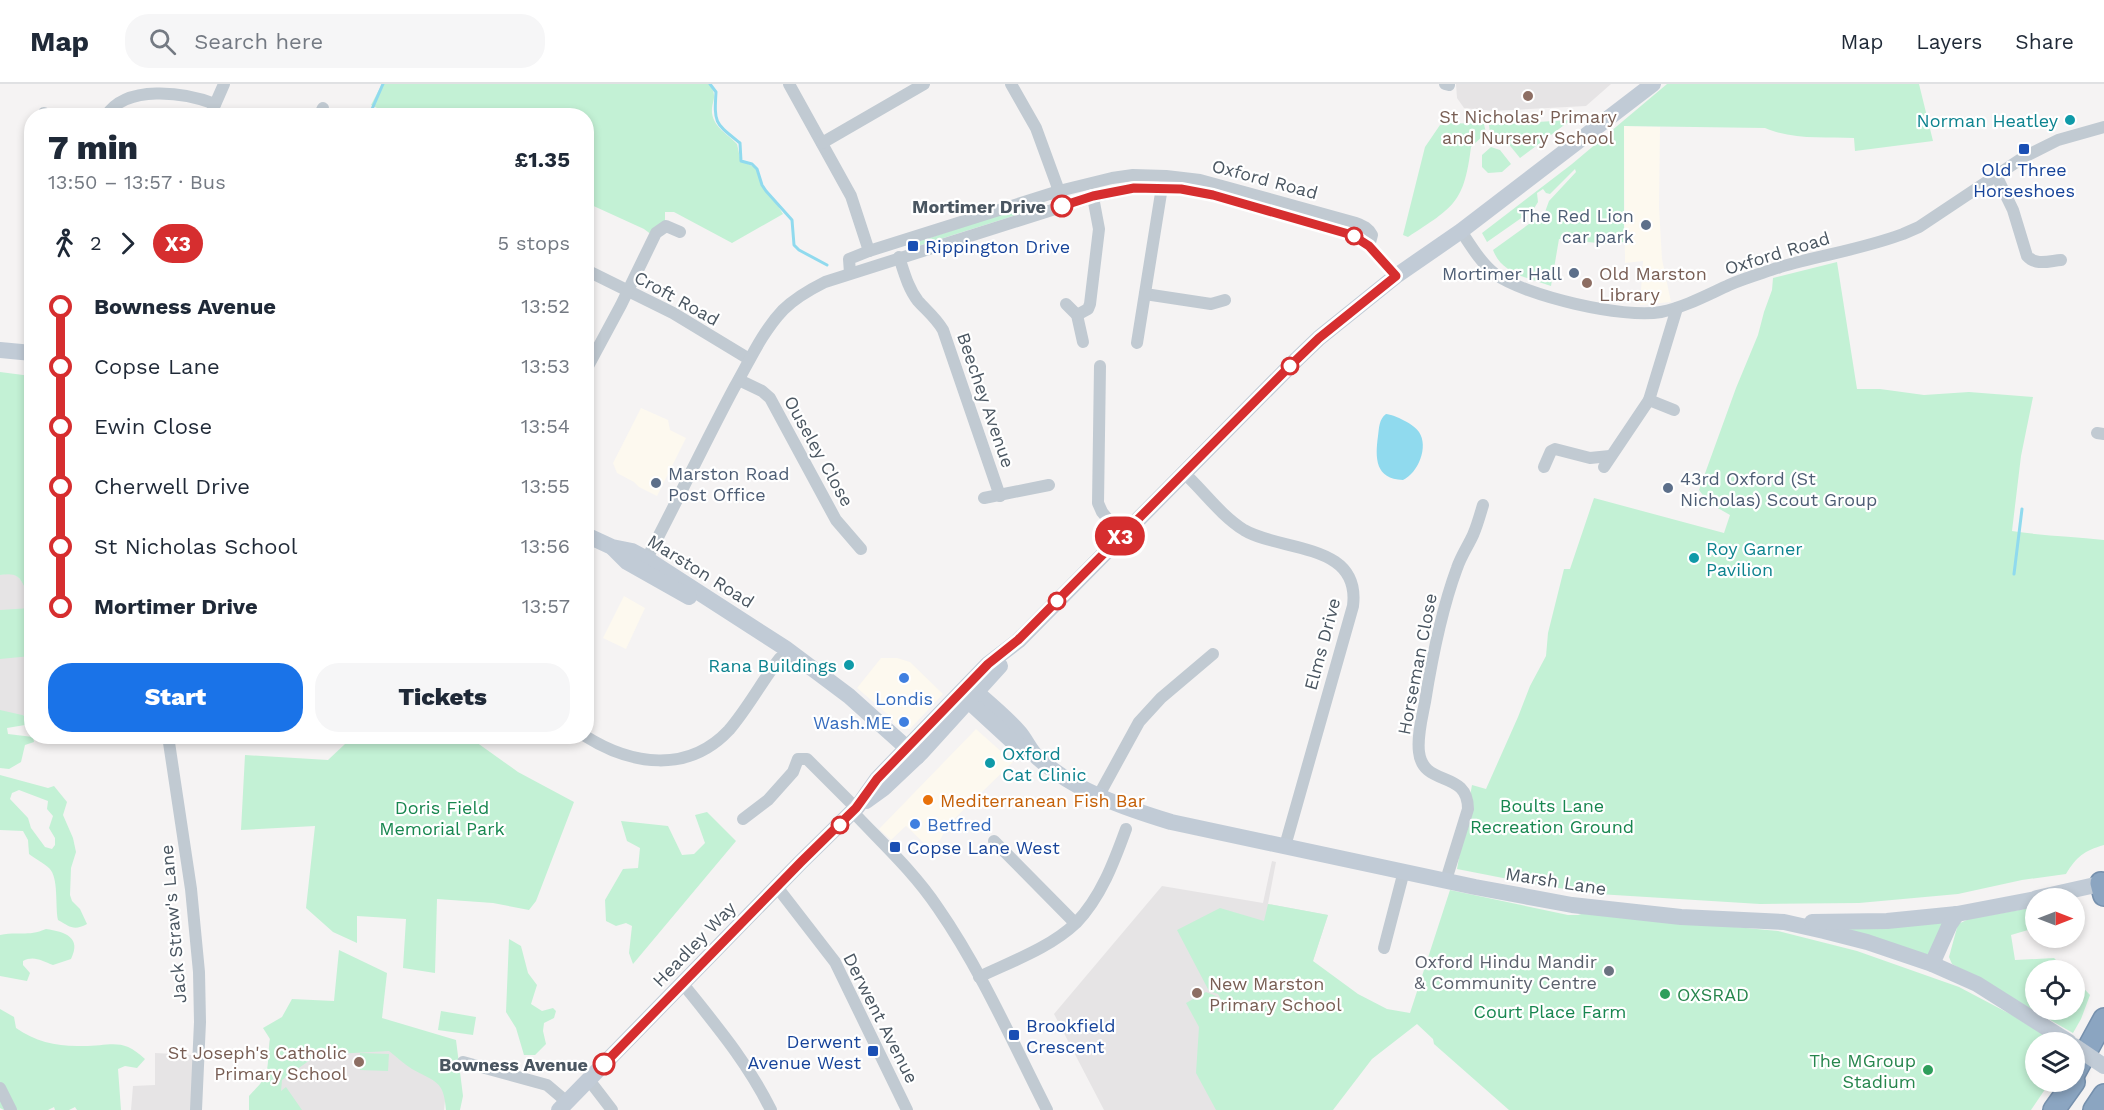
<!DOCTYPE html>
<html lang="en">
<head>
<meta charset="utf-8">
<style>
	body { margin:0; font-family:"Work Sans",sans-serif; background:#f6f6f7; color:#1f2937; height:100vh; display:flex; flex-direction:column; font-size:22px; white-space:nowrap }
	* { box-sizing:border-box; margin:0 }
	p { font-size:20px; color:#747a83 }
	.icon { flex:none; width:33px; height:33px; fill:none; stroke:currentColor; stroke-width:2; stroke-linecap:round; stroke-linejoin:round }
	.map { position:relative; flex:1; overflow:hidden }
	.drawer { position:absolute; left:24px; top:24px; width:570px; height:636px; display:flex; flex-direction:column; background:#fff; border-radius:24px; box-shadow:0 3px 9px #0003 }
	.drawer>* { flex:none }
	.badge { padding:0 12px; border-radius:20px; font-size:21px; line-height:39px }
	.needle { width:39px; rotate:90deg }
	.controls { position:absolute; left:2025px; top:804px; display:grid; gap:12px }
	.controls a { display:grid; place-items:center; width:60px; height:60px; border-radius:50%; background:#fff; box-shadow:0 3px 9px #0003; font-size:30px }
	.map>.badge { position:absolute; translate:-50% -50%; box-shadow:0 0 0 3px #fff }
	.legs { display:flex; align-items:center; gap:9px; height:66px; padding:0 24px; font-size:20px }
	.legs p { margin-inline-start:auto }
	.summary { display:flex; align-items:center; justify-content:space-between; height:102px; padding:0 24px }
	h1 { font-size:33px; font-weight:800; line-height:45px }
	.primary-button { display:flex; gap:12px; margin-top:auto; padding:12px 24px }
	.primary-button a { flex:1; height:69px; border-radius:24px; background:#1a73e8; color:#fff; font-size:24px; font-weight:800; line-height:69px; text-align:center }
	.primary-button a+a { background:#f6f6f7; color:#1f2937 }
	ul { padding:0 24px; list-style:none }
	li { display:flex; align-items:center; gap:21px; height:60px; font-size:22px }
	li i { display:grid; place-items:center; width:9px; height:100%; margin:0 8px; background:currentColor }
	li i::after { content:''; width:15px; height:15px; margin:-8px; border:4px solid; border-radius:50%; background:#fff }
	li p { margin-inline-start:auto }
	li:first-child i { background:linear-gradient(#0000 50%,currentColor 0) }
	li:last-child i { background:linear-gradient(currentColor 50%,#0000 0) }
	header { display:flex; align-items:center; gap:36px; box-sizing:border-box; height:84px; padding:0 30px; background:#fff; border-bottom:2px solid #e0e1e3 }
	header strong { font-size:28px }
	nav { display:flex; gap:33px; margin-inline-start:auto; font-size:21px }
	.search { width:420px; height:54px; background:#f6f6f7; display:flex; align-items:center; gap:15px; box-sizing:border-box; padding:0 21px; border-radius:24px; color:#747a83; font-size:22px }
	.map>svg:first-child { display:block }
</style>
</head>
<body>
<header>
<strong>Map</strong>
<div class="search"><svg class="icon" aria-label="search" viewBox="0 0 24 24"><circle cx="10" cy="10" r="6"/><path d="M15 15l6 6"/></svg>Search here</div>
<nav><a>Map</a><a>Layers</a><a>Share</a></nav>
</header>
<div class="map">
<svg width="2104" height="1026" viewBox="0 0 2104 1026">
	<rect width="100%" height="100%" fill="#f5f3f3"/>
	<g fill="#fdf9ef">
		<path d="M1624,42l36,1 -1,80 3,52 9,43 -31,3 3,-44 -18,2z"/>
		<path d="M641,324l27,12 2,10 16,8 -29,58 -18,-9 -5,-5 -17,-9 -4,-10z"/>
		<path d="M624,512l21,12 -19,41 -23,-11z"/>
		<path d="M881,574h16l13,4 33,32 -33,35 -9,-1 -8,-5v-4l-36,-31z"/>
		<path d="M976,645l37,33 -64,62 -9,16 -11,8 -23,-22 -15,14 -12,-11z"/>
	</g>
	<g fill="#e6e4e5">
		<path d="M1456,0h155l-25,22 -92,5 -30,-3 -7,-10z"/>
		<path d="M10,489l6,2 9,10h6v129l-31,4v-143z"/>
		<path d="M1272,777l4,1 -8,42 60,11 -64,195h-160l-50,-96 108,-128 101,17z"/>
		<path d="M270,949l181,10 -7,67h-182l6,-30z"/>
		<path d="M155,969l38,2 -1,55h-61l2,-24 22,-1z"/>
	</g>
	<g fill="#c3f1d5" fill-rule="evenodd">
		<path d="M382,0h327c10,13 2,16 3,29 2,15 16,21 25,31 5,22 1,14 19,24l8,21 9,9 10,16 -51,29 -58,-31h-9v9l-13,14 -8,-6 -57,-26 -1,-87h-193l-22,-11z"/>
		<path d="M1667,0h252l14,57 -78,10 -1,-13c-28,-1 -62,2 -89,-10l-141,-2v116l-17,2 -48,-5 -8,47c-23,-8 -49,-12 -58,-36l47,-34 5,-4 4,-11 27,-29 -1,-3 -25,25 -4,-1 -3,-4 -6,4 1,9 -5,8 -46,32 -5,-9 90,-69z"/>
		<path d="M1571,36l-51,38 -13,-16 -17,-9 -1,-8z"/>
		<path d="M1449,39l35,1 2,9 -15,14c-7,56 -17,60 -63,90l-5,-2 22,-88 15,-22z"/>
		<path d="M1491,63l9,3 11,14 -9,8 -14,1 -6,-6v-12z"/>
		<path d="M1044,116l1,6 -130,41 -1,-4z"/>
		<path d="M1837,178l20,127h23l44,6 45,-3 64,5 -12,59 -9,75c31,5 61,5 92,9v305c-20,6 -27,11 -38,29l-44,6 -64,14 -99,9 -99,1 -162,-10 -59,-9 -82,-16 15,-84 14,4 32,-72 12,-31 16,-30 2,-23 16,-64h6l24,-71 130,35 6,-18 -21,-12 -10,-13 37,-102 22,-53 6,-23 8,-22 1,-12z"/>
		<path d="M0,288l31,4v209l-7,1c-5,-12 -12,-13 -24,-11z"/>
		<path d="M31,524v48l-31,3v-49z"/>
		<path d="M0,626l31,7v7l-24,4 1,6 25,3 1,5 -9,3 -4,17 -12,7 -9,-1z"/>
		<path d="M346,653h115l15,5 42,30 56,30 -38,99 -7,9 -36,-7 -56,-4 -2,74 -32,-5 3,-49 -49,-3v27l-24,-11 -27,-24 9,-82 -74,4 4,-75 83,5 17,-16z"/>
		<path d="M0,691l48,13 6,-2 13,16 -4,13 10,23 3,14 -5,16 -1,27 2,6 8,8 7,15c-13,7 -17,3 -29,-4 -3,-14 1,-43 -9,-52 -5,-5 -14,-9 -20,-14l-1,-14 -5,-9 -23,-1zM19,706l29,11 -1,8 6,7 -4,12 6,10v7l-3,4 -7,-2 -14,-19 -3,-10 -18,-19 2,-6z"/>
		<path d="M707,728l29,29 -103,123 -4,-11 3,-27 -6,-3 -10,3 -10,-5 -1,-21 18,-31 15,-1 2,-20 -13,-7 -6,-20 47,5 14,29 12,-1 11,-11 -10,-28z"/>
		<path d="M1450,806l118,25h10l6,-2 194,18 79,20 102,36 53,28 43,27h-19v40h14l-19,28h-522l-75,-66 -1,-5 -16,-15 -45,35 -39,51h-117l-20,-37 3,-46 -13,-24 20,-11 10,4 6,12 -4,2 1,2 7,-3 -8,-15 -9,-3 -32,-61 43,-22 44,13 4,-17 60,11 -15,46 45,33 29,15 23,4z"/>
		<path d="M2036,823l-1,21 -24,7 4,25 39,-2 12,12h-30v40h38l1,-31 15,16 -9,24 -8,14 -121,-69 -3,-7 9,-33 11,-5z"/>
		<path d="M1945,836l-16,35 -101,-28z"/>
		<path d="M46,845c19,3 36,8 25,30l-18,6c-11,-4 -19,-10 -30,-4v4l7,8 -3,8 -27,-5v-41c18,-4 27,2 46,-6z"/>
		<path d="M509,855l12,7 7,27 9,12 -6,19 11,7 11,-3 3,3 -2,7 -10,5 -1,8 3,13 -11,11h-11l-8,-27 -10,-16z"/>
		<path d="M339,866l48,23 -5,45 74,22 7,56 -3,14h-14c-2,-30 -11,-28 -34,-41 -8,-5 -15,-12 -23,-18l-72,4 -35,25 -1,11 5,-4 16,23h-53v-14c6,-7 15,-14 17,-23 3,-8 2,-23 4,-34l-7,-11 19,-11 10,-18 42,2z"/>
		<path d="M0,925l14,8 2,11c20,14 43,19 67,18 28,0 39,-9 62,13l-8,9 -12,-2 -7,3 3,41h-44l-2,-3 -6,3h-14l-1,-3 -6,3h-44l-4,-2z"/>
		<path d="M441,927l35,6 -3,18 -35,-5z"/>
		<path d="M360,969l29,1 -1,17 -28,-1z"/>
	</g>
	<path fill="#90daee" d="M1386,330c9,1 28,10 33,18 10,15 -1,41 -16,48 -28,-1 -28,-22 -25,-44 1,-8 1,-17 8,-22z"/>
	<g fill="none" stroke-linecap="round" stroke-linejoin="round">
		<g stroke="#90daee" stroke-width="3">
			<path d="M710,0l6,8c-2,32 -1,31 24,51l1,18 11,3 5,5 5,16 4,6 26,29 2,25 5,5 28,15"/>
			<path d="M369,32l14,-32"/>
			<path d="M2014,490l8,-65"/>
		</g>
		<defs>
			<g id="highway">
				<path d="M2101,799l3,12"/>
				<path d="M2074,990l30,-55"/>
				<path d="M2054,1026l20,-28"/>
				<path d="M2094,1026l10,-15"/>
			</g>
		</defs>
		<use href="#highway" stroke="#7690ad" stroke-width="24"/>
		<g stroke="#c1cad2" stroke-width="12">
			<path d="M789,0l62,112 18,55"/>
			<path d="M1011,0l25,44 23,63"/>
			<path d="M1445,0l4,1"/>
			<path d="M44,29l8,3"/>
			<path d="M106,32c20,-32 78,-24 109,-12"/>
			<path d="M210,32l14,-32"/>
			<path d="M319,32l4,-8"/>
			<path d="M822,59l102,-59"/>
			<path d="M1996,91l17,35 14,46c9,10 22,5 34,4"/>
			<path d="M1461,147c10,15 20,32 34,43 30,22 129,45 166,38 24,-5 46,-17 68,-27 16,-7 34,-12 51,-18 41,-12 83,-18 123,-33l16,-7 105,-70 34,-17 46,-13"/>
			<path d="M899,173c5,15 9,31 19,44 9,10 18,17 25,29l57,166"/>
			<path d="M586,186l87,43 76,46"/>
			<path d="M850,189l-1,-14 20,-8 190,-60 53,-13 21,-3 33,1 34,4 156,43c8,3 12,5 16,12l-3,11"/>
			<path d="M1145,210l66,10 14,-4"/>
			<path d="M1066,220l11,11 6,27"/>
			<path d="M1077,231l11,-6 2,-5 9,-75 -6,-32"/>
			<path d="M1137,259l25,-156"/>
			<path d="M1100,282l-2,137 4,9 19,23"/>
			<path d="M586,286l35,-65 35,-72 10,-7 14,6"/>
			<path d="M739,296l23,11 8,7 66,122 25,29"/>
			<path d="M1649,316l25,10"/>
			<path d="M2097,349l7,1"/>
			<path d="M1544,383l7,-16 4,-2 35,9 20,-2"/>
			<path d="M1604,383l45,-67 28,-92"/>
			<path d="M1183,388c20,18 37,43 61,58 37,22 117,12 109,76l-68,240"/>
			<path d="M984,414l65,-13"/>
			<path d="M644,480c31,-58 59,-118 90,-176 15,-26 28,-56 49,-78 12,-12 26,-20 42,-28l268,-85 41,-9h14l33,1 32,6 139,40 17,11 27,30"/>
			<path d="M168,652l23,153 8,83 1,50 -4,88"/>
			<path d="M585,652c46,29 103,38 144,-6 19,-22 33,-49 51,-72"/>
			<path d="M1099,711l40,-73 22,-24 52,-44"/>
			<path d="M853,728c29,31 61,60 85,96 43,62 75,135 109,202"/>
			<path d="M743,735l25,-19 25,-28 5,-13h9l49,49"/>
			<path d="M994,757l81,82"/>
			<path d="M1446,796l22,-71c0,-40 -45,-21 -49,-57 -2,-16 3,-34 6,-50 7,-44 16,-91 32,-134 4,-12 11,-22 16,-33 4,-9 7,-20 10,-30"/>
			<path d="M777,803l58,75 72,148"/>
			<path d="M1384,864l20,-77"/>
			<path d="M979,893c31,-15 71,-29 97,-54 25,-26 38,-61 50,-94"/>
			<path d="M683,900c32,40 65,79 88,126"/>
			<path d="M463,978l84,23 20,17"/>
			<path d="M589,996l23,30"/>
			<path d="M0,1004l11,22"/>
		</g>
		<g stroke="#c1cbd6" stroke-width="16">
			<path d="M0,266l32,3"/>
			<path d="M586,451l26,12 20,4 15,8 138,89 64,48 68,61"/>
			<path d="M613,464l14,14 62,35"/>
			<path d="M968,601c17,15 36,30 51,47 7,8 11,19 19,26 37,33 87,50 133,64l304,65 97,18 109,12 103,5 40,9 43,11 65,22 45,20 92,58"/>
			<path d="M962,611l50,46 18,10"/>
			<path d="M866,717l18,-13 38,-36 78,-86"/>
			<path d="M2037,814l67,-15"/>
			<path d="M1812,838l75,-1 70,-7 79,-15"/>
			<path d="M1932,880l18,-40 7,-10"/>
			<path d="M559,1026l242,-248 57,-56 19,-27 111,-115 30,-23 275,-278 26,-25 77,-62 65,-45 192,-147"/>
		</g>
		<use href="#highway" stroke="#8ba5c1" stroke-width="21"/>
		<path stroke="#c1cbd6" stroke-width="16" d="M2074,962l30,20"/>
	</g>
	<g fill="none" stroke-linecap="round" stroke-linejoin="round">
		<defs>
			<path id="line-1" d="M604,980l197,-202 55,-54 21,-29 111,-115 30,-24 275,-277 26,-25 77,-62 -27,-30 -17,-11 -139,-40 -32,-6 -47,-1 -41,8 -31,10"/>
		</defs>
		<use href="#line-1" stroke="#fff" stroke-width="14"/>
		<use href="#line-1" stroke="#d62e2f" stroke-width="9"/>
	</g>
	<g fill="#8d6e63" stroke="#fff" stroke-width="2">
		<circle cx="1528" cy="12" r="6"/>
		<circle cx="1587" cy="199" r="6"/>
		<circle cx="1197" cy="909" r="6"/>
		<circle cx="359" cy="978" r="6"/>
	</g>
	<g fill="#0f9aa8" stroke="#fff" stroke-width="2">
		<circle cx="2070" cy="36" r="6"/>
		<circle cx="1694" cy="474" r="6"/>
		<circle cx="849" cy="581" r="6"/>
		<circle cx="990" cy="679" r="6"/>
	</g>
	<g fill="#1a4fb4" stroke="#fff" stroke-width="2">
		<rect x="2018" y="59" width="12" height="12" rx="3"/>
		<rect x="907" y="156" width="12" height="12" rx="3"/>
		<rect x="889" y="757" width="12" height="12" rx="3"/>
		<rect x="1008" y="945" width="12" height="12" rx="3"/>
		<rect x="867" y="961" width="12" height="12" rx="3"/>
	</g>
	<g fill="#fff" stroke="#d62e2f" stroke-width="3">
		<circle cx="1062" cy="122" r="10"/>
		<circle cx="1354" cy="152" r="8"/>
		<circle cx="1290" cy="282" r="8"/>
		<circle cx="1057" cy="517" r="8"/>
		<circle cx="840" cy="741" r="8"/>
		<circle cx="604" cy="980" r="10"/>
	</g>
	<g fill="#5c6f8a" stroke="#fff" stroke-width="2">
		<circle cx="1646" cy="141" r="6"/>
		<circle cx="1574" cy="189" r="6"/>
		<circle cx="656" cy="399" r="6"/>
		<circle cx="1668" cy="404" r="6"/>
	</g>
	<g fill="#3f7fe0" stroke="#fff" stroke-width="2">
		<circle cx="904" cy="594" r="6"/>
		<circle cx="904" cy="638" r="6"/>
		<circle cx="915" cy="740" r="6"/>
	</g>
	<circle fill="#e8710a" stroke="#fff" stroke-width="2" cx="928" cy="716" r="6"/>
	<circle fill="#6b7280" stroke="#fff" stroke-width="2" cx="1609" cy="887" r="6"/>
	<g fill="#2e9e5b" stroke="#fff" stroke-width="2">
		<circle cx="1665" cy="910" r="6"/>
		<circle cx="1928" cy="986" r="6"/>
	</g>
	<g text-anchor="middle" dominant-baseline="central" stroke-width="4.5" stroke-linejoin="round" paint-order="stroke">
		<g font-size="18" fill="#785e54" stroke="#fff" text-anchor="start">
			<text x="1528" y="32" text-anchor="middle">St Nicholas' Primary<tspan x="1528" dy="21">and Nursery School</tspan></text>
			<text x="1599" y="189">Old Marston<tspan x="1599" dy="21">Library</tspan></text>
			<text x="1209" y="899">New Marston<tspan x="1209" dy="21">Primary School</tspan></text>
			<text x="347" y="968" text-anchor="end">St Joseph's Catholic<tspan x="347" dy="21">Primary School</tspan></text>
		</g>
		<g font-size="18" fill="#0d838f" stroke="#fff" text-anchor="end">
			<text x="2058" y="36">Norman Heatley</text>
			<text x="1706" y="464" text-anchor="start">Roy Garner<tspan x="1706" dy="21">Pavilion</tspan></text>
			<text x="837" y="581">Rana Buildings</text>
			<text x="1002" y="669" text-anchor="start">Oxford<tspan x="1002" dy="21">Cat Clinic</tspan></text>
		</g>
		<g font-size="18" fill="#164399" stroke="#fff" text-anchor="start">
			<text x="2024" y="85" text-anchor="middle">Old Three<tspan x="2024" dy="21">Horseshoes</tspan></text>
			<text x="925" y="162">Rippington Drive</text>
			<text x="907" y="763">Copse Lane West</text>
			<text x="1026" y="941">Brookfield<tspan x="1026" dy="21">Crescent</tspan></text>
			<text x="861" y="957" text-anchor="end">Derwent<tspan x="861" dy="21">Avenue West</tspan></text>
		</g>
		<g font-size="18" fill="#4a5661" stroke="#fff">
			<text transform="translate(1265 95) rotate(15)">Oxford Road</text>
			<text transform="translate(1777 169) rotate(-17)">Oxford Road</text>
			<text transform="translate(677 214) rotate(29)">Croft Road</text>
			<text transform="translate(986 316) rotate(71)">Beechey Avenue</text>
			<text transform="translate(819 367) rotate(61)">Ouseley Close</text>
			<text transform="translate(701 487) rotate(32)">Marston Road</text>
			<text transform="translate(1322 560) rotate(-75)">Elms Drive</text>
			<text transform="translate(1417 580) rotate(-79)">Horseman Close</text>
			<text transform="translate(1556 797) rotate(9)">Marsh Lane</text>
			<text transform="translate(173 840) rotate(-95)">Jack Straw's Lane</text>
			<text transform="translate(694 860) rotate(-46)">Headley Way</text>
			<text transform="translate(881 934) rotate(63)">Derwent Avenue</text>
		</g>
		<g font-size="18" font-weight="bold" fill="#4a5661" stroke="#fff" text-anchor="end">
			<text x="1046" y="122">Mortimer Drive</text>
			<text x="588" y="980">Bowness Avenue</text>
		</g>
		<g font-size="18" fill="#4e5e75" stroke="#fff" text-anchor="end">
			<text x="1634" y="131">The Red Lion<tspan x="1634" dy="21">car park</tspan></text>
			<text x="1562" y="189">Mortimer Hall</text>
			<text x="668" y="389" text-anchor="start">Marston Road<tspan x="668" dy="21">Post Office</tspan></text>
			<text x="1680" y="394" text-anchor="start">43rd Oxford (St<tspan x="1680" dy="21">Nicholas) Scout Group</tspan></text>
		</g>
		<g font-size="18" fill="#366cbe" stroke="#fff">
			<text x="904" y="614">Londis</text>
			<text x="892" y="638" text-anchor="end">Wash.ME</text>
			<text x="927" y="740" text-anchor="start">Betfred</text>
		</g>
		<g font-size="18" fill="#c56008" stroke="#fff" text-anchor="start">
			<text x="940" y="716">Mediterranean Fish Bar</text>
		</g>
		<g font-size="18" fill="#17864f" stroke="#fff">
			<text x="1552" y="721">Boults Lane<tspan x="1552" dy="21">Recreation Ground</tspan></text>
			<text x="442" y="723">Doris Field<tspan x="442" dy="21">Memorial Park</tspan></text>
			<text x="1550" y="927">Court Place Farm</text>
		</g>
		<g font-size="18" fill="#5b616d" stroke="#fff" text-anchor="end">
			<text x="1597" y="877">Oxford Hindu Mandir<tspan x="1597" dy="21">&amp; Community Centre</tspan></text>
		</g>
		<g font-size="18" fill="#27864d" stroke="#fff" text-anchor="start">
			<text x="1677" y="910">OXSRAD</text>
			<text x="1916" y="976" text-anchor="end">The MGroup<tspan x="1916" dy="21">Stadium</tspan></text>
		</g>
	</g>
</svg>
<div class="controls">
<a><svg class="needle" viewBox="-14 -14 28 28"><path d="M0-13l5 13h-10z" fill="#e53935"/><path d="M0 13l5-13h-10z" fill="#747a83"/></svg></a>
<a><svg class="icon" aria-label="locate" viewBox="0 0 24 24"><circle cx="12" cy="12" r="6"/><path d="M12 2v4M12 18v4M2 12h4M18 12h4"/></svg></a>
<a><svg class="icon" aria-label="layers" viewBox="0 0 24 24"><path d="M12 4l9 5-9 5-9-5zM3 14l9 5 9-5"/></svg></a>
</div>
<b class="badge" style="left:1120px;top:452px;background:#d62e2f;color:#fff">X3</b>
<section class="drawer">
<div class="summary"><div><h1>7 min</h1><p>13:50 – 13:57 · Bus</p></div><b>£1.35</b></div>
<div class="legs"><svg class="icon" aria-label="walk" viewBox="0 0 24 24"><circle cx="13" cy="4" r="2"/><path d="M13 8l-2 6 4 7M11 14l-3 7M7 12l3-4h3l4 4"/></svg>2<svg class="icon" aria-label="forward" viewBox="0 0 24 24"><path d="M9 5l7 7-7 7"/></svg><b class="badge" style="background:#d62e2f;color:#fff">X3</b><p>5 stops</p></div>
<ul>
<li><i style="color:#d62e2f"></i><b>Bowness Avenue</b><p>13:52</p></li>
<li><i style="color:#d62e2f"></i><span>Copse Lane</span><p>13:53</p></li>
<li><i style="color:#d62e2f"></i><span>Ewin Close</span><p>13:54</p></li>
<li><i style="color:#d62e2f"></i><span>Cherwell Drive</span><p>13:55</p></li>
<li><i style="color:#d62e2f"></i><span>St Nicholas School</span><p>13:56</p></li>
<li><i style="color:#d62e2f"></i><b>Mortimer Drive</b><p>13:57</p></li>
</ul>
<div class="primary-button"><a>Start</a><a>Tickets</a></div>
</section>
</div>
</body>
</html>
